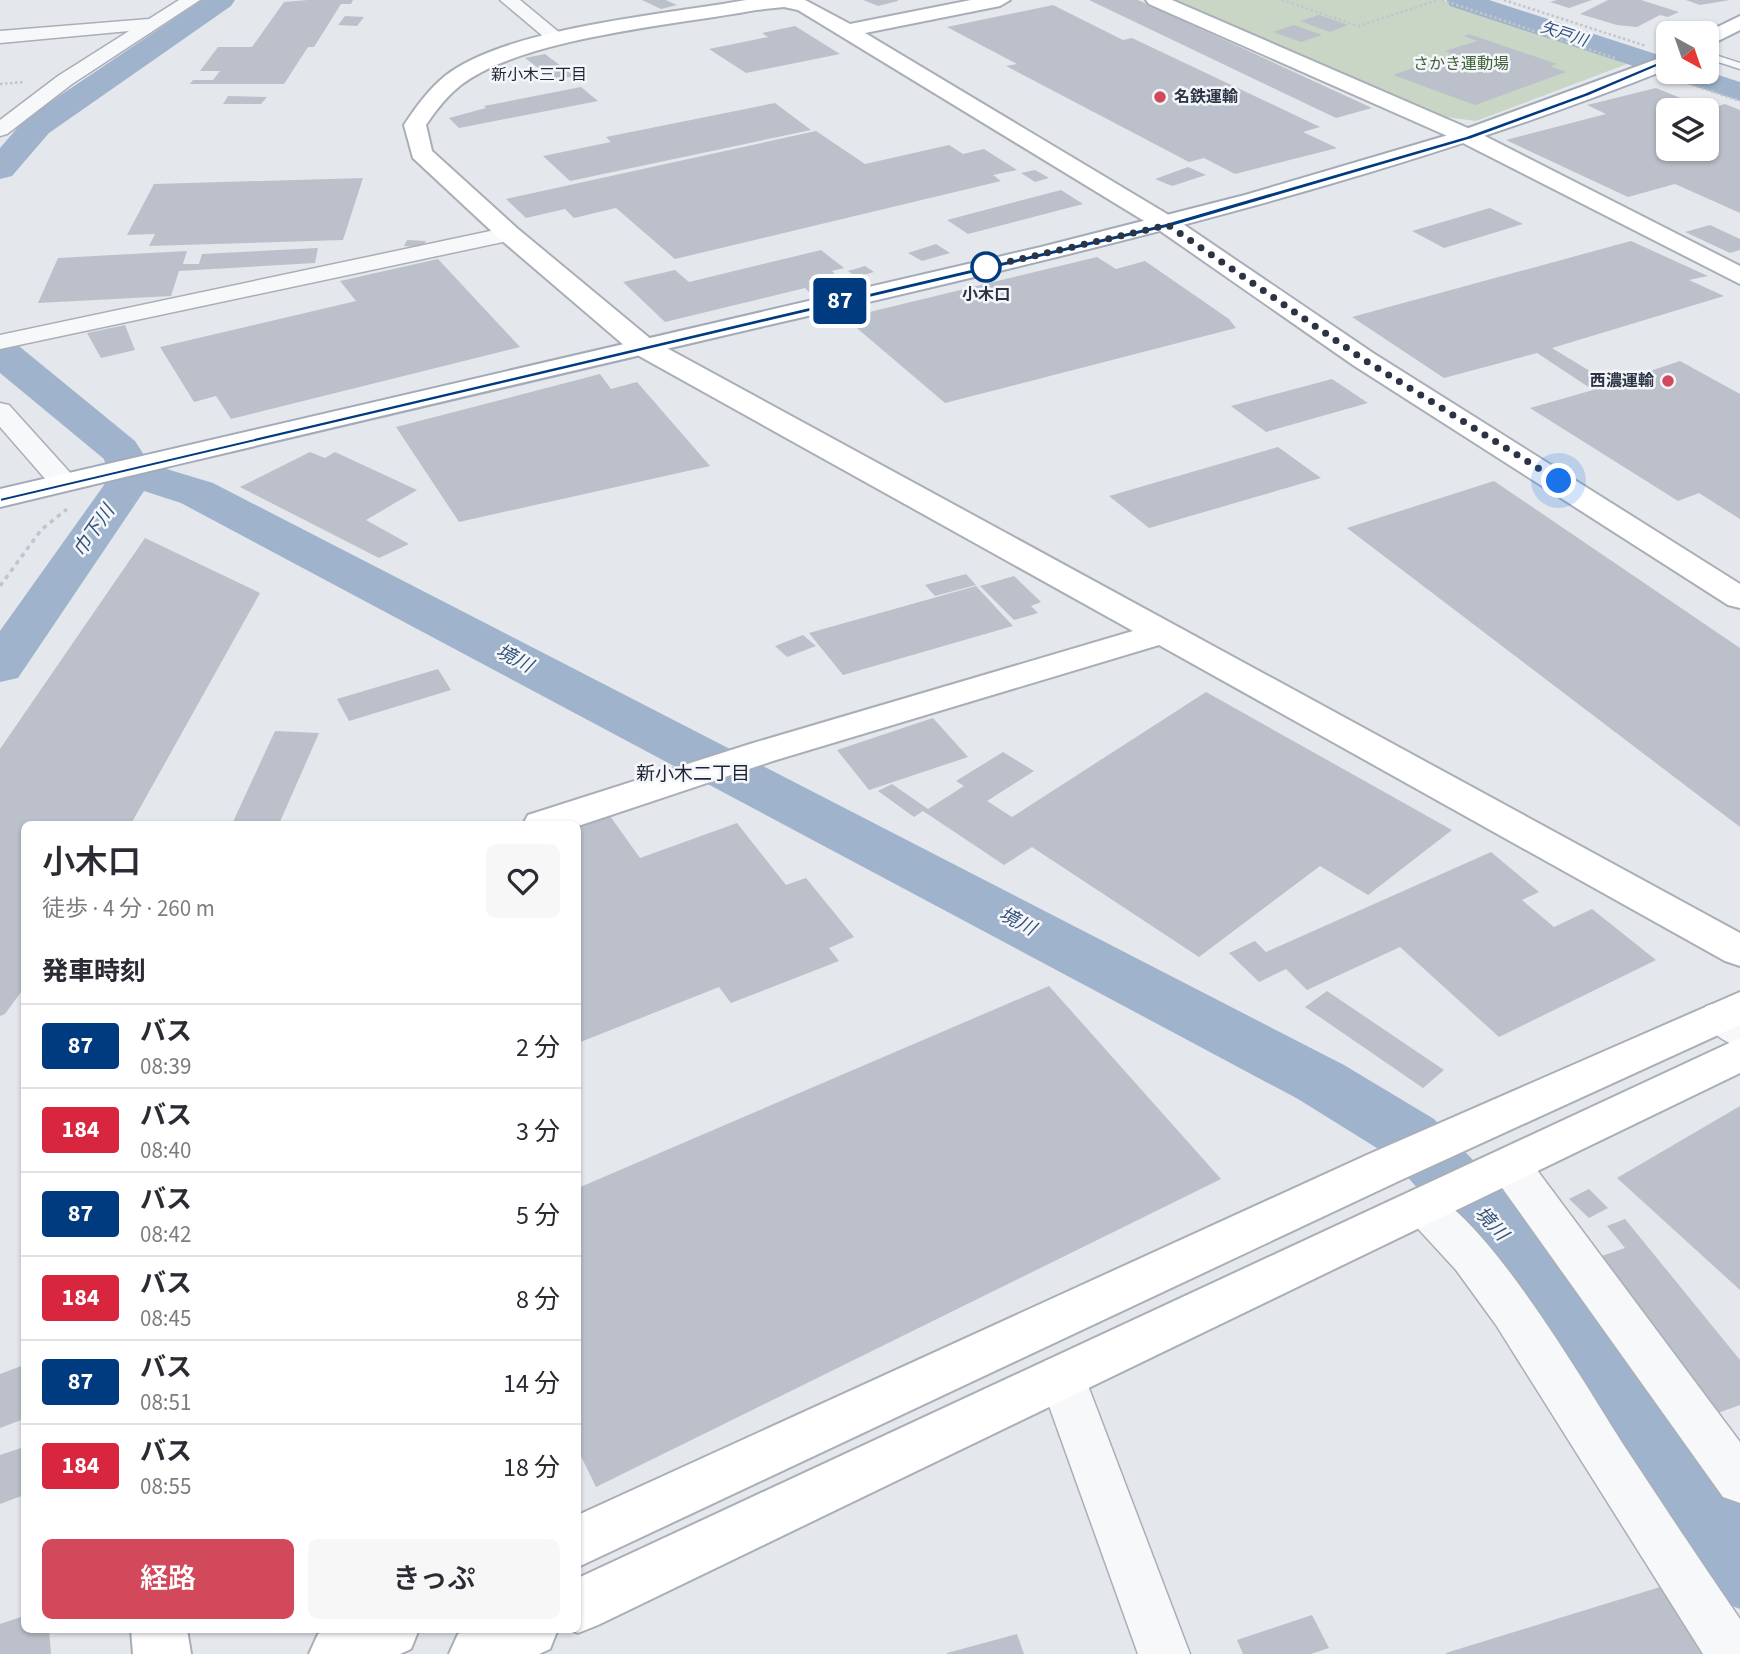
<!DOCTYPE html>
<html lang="ja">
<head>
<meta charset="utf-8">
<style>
	body { margin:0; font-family:"Source Sans 3","Noto Sans JP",sans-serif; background:#f7f7f7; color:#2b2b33; height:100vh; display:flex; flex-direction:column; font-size:26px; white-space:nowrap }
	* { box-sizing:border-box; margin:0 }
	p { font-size:23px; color:#7c7c81 }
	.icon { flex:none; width:38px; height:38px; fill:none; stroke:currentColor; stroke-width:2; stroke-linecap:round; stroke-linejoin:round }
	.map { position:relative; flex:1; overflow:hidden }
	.side { position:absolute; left:21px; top:821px; width:560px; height:812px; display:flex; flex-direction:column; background:#fff; border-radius:10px; box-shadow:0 2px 5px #0004 }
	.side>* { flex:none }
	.badge { padding:0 14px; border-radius:5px; font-size:24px; line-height:46px }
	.needle { width:46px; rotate:140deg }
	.controls { position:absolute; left:1656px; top:21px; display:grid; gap:14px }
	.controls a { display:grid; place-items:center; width:63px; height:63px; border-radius:10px; background:#fff; box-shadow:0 2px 5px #0004; font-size:35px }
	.you { position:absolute; width:35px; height:35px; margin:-18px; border:5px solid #fff; border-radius:50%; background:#1a73e8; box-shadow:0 0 0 10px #1a73e833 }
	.map>.badge { position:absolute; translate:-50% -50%; box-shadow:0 0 0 4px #fff }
	h2 { padding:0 21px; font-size:26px; line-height:63px }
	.round { display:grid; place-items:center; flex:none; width:74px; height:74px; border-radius:10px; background:#f7f7f7 }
	.headline { display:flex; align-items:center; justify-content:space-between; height:119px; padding:0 21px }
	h1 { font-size:33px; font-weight:600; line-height:52px }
	.cta { display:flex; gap:14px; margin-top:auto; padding:14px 21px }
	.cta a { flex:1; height:80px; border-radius:10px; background:#d1495b; color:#fff; font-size:28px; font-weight:600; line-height:80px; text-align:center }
	.cta a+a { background:#f7f7f7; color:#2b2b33 }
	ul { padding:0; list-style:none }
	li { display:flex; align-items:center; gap:21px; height:84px; padding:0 21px; border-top:2px solid #e1e1e2 }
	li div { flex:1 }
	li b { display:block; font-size:26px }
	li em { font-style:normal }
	li .badge { min-width:77px; font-weight:700; text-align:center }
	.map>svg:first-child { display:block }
</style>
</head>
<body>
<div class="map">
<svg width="1740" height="1654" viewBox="0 0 1740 1654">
	<rect width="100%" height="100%" fill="#e4e7ec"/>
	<path fill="#c9d6c5" d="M1176,0h265l186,64 -151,57 -31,-4z"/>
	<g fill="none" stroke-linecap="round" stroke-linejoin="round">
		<g fill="#9fb4cc" fill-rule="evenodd">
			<path d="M202,0h33l-4,6 -182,127 -37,43 -12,3v-31l25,-29z"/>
			<path d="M1446,0h43l179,58v14l38,-1 34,11v19l-290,-95z"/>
			<path d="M0,339l14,3 121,99 15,23 63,19 1131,582 90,54 145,153 161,231v106l-29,-11 -182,-284 -141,-159 -90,-56 -1117,-596 -37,-12 -126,187 -18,4v-51l104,-146 3,-14 -3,-12 -104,-86z"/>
		</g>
	</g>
	<g fill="#bbc0ca" fill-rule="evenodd">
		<path d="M308,0h45l-2,4h-10l-27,43h-6l-24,37h-94l3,-4h20l7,-9h-20l18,-24h34l32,-45z"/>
		<path d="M642,0h24l11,5 -16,4z"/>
		<path d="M863,0h35v1l-20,5z"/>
		<path d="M1089,0h49l234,108 -36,10z"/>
		<path d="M1557,0h35l-23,8 -19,-6z"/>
		<path d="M1608,0h33l38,12 -11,5 -8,-2 -23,12 -20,-2 -37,-11z"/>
		<path d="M1686,0h44l-30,5z"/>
		<path d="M1053,5l70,35 9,-2 188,89 -17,5 34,16 -102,26 -31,-16 -15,4 -183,-96 11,-2 -70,-37z"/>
		<path d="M1319,15l29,10 -18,7 -30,-11z"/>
		<path d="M345,16l19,1 -7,9 -19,-1z"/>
		<path d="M1294,25l28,10 -21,7 -28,-10z"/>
		<path d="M795,26l45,28 -94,19 -37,-24 59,-12 -6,-4z"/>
		<path d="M1469,34l88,30 -7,2 16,6 -91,33 -82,-30 59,-21 -7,-3 32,-10 -13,-5z"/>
		<path d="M545,54l29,22 -20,4 -29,-22z"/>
		<path d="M581,87l17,14 -139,27 -10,-10 37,-10 -2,-2z"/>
		<path d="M1656,88l52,21 17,-5 15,6v103l-65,-29 -47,13 -122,-57 100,-26 -19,-9zM1668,110h38v39h-38z"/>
		<path d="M228,96l39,1 -6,7h-38z"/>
		<path d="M775,103l36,27 -241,51 -27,-25 68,-14 -5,-5z"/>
		<path d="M816,131l49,33 84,-19 14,9 21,-5 33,21 -24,5 8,6 -326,78 -59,-51 -42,10 -9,-9 -39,9 -20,-19z"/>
		<path d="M1188,167l18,8 -34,11 -17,-7z"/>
		<path d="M1035,170l14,8 -14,4 -14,-9z"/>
		<path d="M363,178l-20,62 -194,6 6,-12 -28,1 27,-51z"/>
		<path d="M1061,190l22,14 -115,30 -21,-14z"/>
		<path d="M1490,208l33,16 -79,24 -32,-17z"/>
		<path d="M1710,225l30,14v11l-10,3 -45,-21z"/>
		<path d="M407,240l19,1 -4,6 -18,-1z"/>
		<path d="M1631,241l77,35 -19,4 35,16 -172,52 59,36 69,-23 60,33v125l-41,-26 -21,8 -148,-93 63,-18 -56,-37 -93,25 -92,-61z"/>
		<path d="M936,244l14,9 -28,8 -14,-8z"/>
		<path d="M318,248l-3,15 -136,8 -8,25 -133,7 20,-45 129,-7 -4,13h16l3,-10z"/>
		<path d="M821,250l23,18 -12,3 3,3 -27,7 11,8 -10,3 -4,-4 -140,34 -42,-40 52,-12 14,12z"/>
		<path d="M1097,257l19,12 29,-8 84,58 7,9 -291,75 -100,-85z"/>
		<path d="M438,259l82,88 -289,72 -15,-23 -22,6 -34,-55 196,-46 -16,-20z"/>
		<path d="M865,266l9,6 -18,5 -8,-6z"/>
		<path d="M125,325l10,25 -34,8 -14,-25z"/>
		<path d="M600,374l11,15 26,-7 73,84 -251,56 -63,-95z"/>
		<path d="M1332,379l36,24 -102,29 -35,-26z"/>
		<path d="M1278,447l43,31 -172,50 -40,-32z"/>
		<path d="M310,452l15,6 10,-6 82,38 -51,30 43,24 -30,14 -139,-71z"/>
		<path d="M1494,481l246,167v179l-393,-299z"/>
		<path d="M145,538l115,55 -129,231h-107v164l-19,26 -5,2v-267z"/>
		<path d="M966,574l10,11 -41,11 -10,-11z"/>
		<path d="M1014,576l27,26 -10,4 7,7 -24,7 -34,-34z"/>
		<path d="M976,586l37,40 -170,49 -34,-42z"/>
		<path d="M803,635l13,11 -29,11 -12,-11z"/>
		<path d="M438,669l13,21 -102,31 -12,-22z"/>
		<path d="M1206,692l246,138 -84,65 -48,-29 -121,91 -167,-110 -28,18 -81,-54 -9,6 -36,-26 14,-7 36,25 36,-23 -8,-5 47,-29 31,19 -47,30 25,16z"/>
		<path d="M933,718l35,39 -99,33 -32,-40z"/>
		<path d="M275,731l44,2 -40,91h-47z"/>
		<path d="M605,809l35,49 97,-35 49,62 20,-7 48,59 -25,11 10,13 -108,42 -12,-16 -141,56v-219z"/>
		<path d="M1491,852l48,40 -17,8 32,27 38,-18 64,51 -157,77 -99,-90 -93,43 -21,-21 -27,13 -30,-29 26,-12 11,11z"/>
		<path d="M1049,986l172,193 -625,308 -18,-37v-262z"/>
		<path d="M1327,991l117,79 -21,18 -118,-81z"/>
		<path d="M1740,1106v184l-123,-112z"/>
		<path d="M1589,1189l19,19 -19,10 -20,-19z"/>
		<path d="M1625,1219l115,141v45l-22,8 -122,-155 29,-10 -18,-22z"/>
		<path d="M24,1365v54l-24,9v-54z"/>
		<path d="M24,1447v48l-24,9v-49z"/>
		<path d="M1673,1583l45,71h-272v-1z"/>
		<path d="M1312,1615l17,33 -18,6h-68l-6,-14z"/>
		<path d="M24,1616v13h25l2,25h-51v-30z"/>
		<path d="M1017,1634l7,20h-77v-1z"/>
	</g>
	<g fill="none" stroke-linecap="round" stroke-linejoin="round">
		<defs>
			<path id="lane" d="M1706,52l34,11v6l-34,-11z"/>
			<g id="street">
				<path d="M179,0h21l-128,84 -65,50 -7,2v-16l58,-44 71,-45 -129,12v-12l149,-12z"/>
				<path d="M500,0h20l46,38 -2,4h-14z"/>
				<path d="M509,227l11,7 -3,5 -517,110v-14z"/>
				<path d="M0,403l9,2 65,72 4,6 -4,6h-20l-54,-62z"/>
				<path d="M1720,1002l20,9v36c-17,-5 -30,-15 -39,-31l5,-10z"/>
				<path d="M1510,1149l15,5 215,288v61l-17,-6 -228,-319 -6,-12 6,-12z"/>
				<path d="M1425,1191c60,20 163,199 200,256 38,58 76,115 115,172v35h-37l-207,-329 -40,-55 -46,-50 -6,-12 6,-12z"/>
				<path d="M1061,1355l16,6 7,14 106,279h-52l-100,-279 7,-14z"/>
			</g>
			<g id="secondary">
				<path d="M746,0h59l45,24 121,-24h39l-10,6 -135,27 312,187 196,133 367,231v24l-12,-3 -375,-240 -194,-135 -361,-220 -14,-3 -28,3c-80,15 -232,27 -295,75 -14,11 -25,25 -35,40l6,26 86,78 134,111 1088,593v33l-15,-5 -566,-316 -383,115 -198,66 -55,-2 5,-9 222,-71 383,-113 -501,-279 -132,-113 -87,-81 -9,-33c12,-18 24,-35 41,-49 63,-49 220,-61 301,-76z"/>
				<path d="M1146,0h26l305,132 263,134v18l-279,-142 -312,-138z"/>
				<path d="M1740,992v33l-339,155 -823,387v-52l791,-361z"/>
				<path d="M1740,1038v35l-1142,552 -20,8 -10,-4h10v-51z"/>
				<path d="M131,1629h56l4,25h-58z"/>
				<path d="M328,1629h91l-8,20 -11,5h-91l9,-20z"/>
				<path d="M468,1629h90l-8,20 -11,5h-90l9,-20z"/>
			</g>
			<g id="primary">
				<path d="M1740,16v14l-34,17 -1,-14z"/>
				<path d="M1668,55v14c-294,117 -601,187 -908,258 -254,59 -507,119 -760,180v-18l1041,-242 204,-52 210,-62z"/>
			</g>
		</defs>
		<use href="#lane" stroke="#a9aeb7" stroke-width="3"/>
		<use href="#street" stroke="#a9aeb7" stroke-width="3"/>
		<use href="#secondary" stroke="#a9aeb7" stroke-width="4"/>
		<use href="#primary" stroke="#a3abb8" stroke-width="4"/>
		<g stroke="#c2c5cb" stroke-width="2.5" stroke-dasharray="2.5 2.5" stroke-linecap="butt">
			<path d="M1282,0l76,26 81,-26"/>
			<path d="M1442,0l173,58"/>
			<path d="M1504,0l142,46"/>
			<path d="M1678,80l62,21"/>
			<path d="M0,84l24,-2"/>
		</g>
		<path stroke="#c2c5cb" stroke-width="3.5" stroke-dasharray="4.5 4.5" stroke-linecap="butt" d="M0,586l41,-56 26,-21"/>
		<use href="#lane" fill="#f7f8fa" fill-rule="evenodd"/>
		<use href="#street" fill="#f7f8fa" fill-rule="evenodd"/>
		<use href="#secondary" fill="#fff" fill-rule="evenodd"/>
		<use href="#primary" fill="#fff" fill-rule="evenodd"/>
	</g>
	<path fill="#003b80" stroke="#fff" stroke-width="2" d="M1665,59l6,2 -82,35 -117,43 -301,88 -1171,275v-4l1166,-275 300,-87 118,-43z"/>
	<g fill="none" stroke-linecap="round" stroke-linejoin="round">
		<path stroke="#2b3445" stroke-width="7" stroke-dasharray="0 12.6" d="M986,267l182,-42 195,134 196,122"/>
	</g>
	<g fill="#d1495b" stroke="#f4f6f9" stroke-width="2.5">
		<circle cx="1160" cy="97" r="7"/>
		<circle cx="1668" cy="381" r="7"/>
	</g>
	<circle fill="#fff" stroke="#003b80" stroke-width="3.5" cx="986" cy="267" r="14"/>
	<g text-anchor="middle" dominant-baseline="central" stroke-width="5" stroke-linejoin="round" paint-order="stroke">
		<g font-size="16" font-style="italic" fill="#34527a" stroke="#f4f6f9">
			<text transform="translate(1564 34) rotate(18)">矢戸川</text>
		</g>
		<g font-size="16" fill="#3f6138" stroke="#f4f6f9">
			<text x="1461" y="64">さかき運動場</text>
		</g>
		<g font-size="16" fill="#1d2536" stroke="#f4f6f9">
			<text x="539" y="75">新小木三丁目</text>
		</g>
		<g font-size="16" font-weight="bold" fill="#2b3445" stroke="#f4f6f9" text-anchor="start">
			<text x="1174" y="97">名鉄運輸</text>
			<text x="1654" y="381" text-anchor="end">西濃運輸</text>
		</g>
		<g font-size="16" font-weight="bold" fill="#2b3445" stroke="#f4f6f9">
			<text x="986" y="295">小木口</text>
		</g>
		<g font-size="19" font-style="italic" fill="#34527a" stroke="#f4f6f9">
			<text transform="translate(94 531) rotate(-55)">巾下川</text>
			<text transform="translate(514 659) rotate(28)">境川</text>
			<text transform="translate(1017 922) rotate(28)">境川</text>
			<text transform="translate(1491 1224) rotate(47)">境川</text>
		</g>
		<g font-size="19" fill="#1d2536" stroke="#f4f6f9">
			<text x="693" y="774">新小木二丁目</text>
		</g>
	</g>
</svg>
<div class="controls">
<a><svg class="needle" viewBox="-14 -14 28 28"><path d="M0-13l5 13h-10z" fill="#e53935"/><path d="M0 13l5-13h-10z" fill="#7c7c81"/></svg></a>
<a><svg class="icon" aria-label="layers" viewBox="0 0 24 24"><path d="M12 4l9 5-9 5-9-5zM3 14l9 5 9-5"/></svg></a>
</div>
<div class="you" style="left:1559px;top:481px"></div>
<b class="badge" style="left:840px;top:301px;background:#003b80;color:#fff">87</b>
<section class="side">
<div class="headline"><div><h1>小木口</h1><p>徒歩 · 4 分 · 260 m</p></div><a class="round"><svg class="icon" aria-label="heart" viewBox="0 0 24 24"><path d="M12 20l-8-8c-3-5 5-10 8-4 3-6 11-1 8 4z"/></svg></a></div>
<h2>発車時刻</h2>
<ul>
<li><span class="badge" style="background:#003b80;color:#fff">87</span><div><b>バス</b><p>08:39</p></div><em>2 分</em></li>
<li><span class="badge" style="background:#d7263d;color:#fff">184</span><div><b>バス</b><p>08:40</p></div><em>3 分</em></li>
<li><span class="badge" style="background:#003b80;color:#fff">87</span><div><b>バス</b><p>08:42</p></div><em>5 分</em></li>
<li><span class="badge" style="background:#d7263d;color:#fff">184</span><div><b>バス</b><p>08:45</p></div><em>8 分</em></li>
<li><span class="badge" style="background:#003b80;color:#fff">87</span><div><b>バス</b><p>08:51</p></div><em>14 分</em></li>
<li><span class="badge" style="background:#d7263d;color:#fff">184</span><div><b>バス</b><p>08:55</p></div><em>18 分</em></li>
</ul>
<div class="cta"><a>経路</a><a>きっぷ</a></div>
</section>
</div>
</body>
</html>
